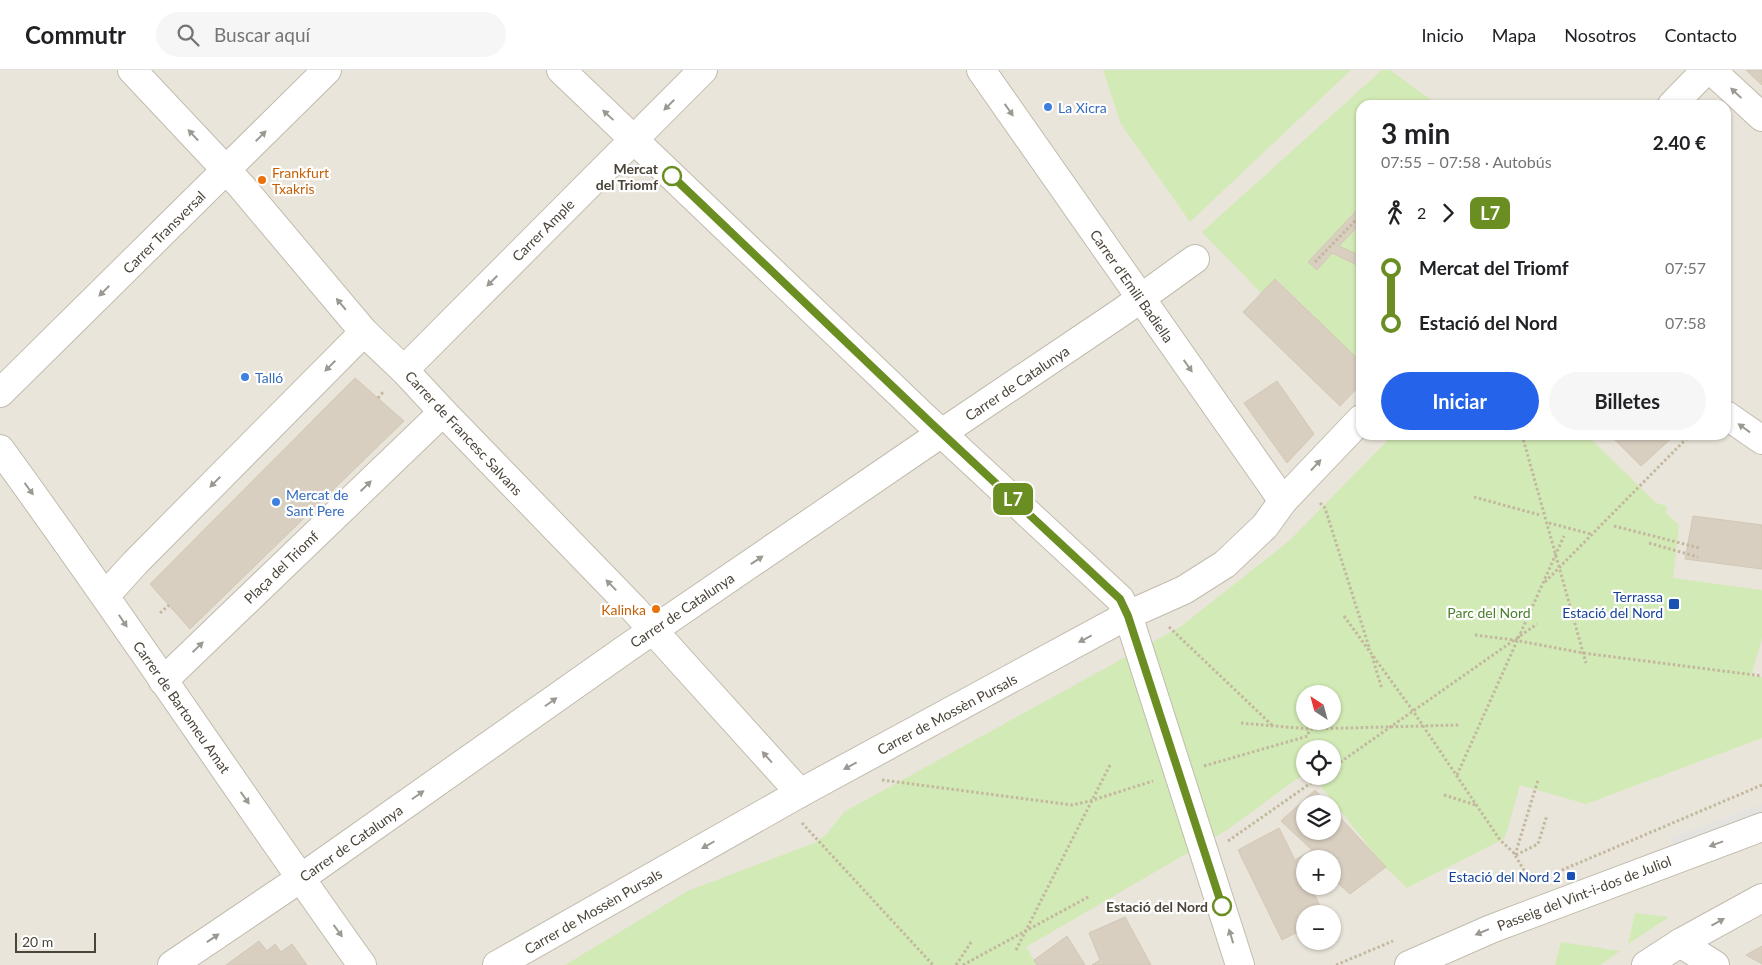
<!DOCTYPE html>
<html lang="es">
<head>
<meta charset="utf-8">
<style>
	body { margin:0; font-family:Lato,sans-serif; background:#f6f6f6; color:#202124; height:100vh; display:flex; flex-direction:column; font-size:19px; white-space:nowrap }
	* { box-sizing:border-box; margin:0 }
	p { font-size:16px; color:#757577 }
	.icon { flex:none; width:28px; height:28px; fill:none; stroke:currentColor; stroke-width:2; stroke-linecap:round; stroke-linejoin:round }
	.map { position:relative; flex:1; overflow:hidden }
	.panel { position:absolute; left:1356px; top:30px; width:375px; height:340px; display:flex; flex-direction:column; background:#fff; border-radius:15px; box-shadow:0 1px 4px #0004 }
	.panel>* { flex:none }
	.badge { padding:0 10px; border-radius:8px; font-size:18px; line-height:32px }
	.needle { width:32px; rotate:324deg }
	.controls { position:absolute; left:1296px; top:615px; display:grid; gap:10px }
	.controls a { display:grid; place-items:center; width:45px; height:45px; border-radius:50%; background:#fff; box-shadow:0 1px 4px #0004; font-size:25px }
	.scale { position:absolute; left:15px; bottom:12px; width:81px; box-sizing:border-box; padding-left:5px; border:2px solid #4b4439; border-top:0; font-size:14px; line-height:18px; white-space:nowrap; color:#4b4439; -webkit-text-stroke:4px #fff; paint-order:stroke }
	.map>.badge { position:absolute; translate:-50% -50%; box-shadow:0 0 0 2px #fff }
	.legs { display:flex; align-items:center; gap:8px; height:55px; padding:0 25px; font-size:16px }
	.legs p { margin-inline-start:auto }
	.overview { display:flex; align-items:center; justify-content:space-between; height:85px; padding:0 25px }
	h1 { font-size:28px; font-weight:700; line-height:38px }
	.cta { display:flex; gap:10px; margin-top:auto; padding:10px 25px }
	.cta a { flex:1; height:58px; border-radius:30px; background:#2563eb; color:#fff; font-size:20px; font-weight:700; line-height:58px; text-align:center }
	.cta a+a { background:#f6f6f6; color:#202124 }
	ul { padding:0 25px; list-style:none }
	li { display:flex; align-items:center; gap:18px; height:55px; font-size:19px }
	li i { display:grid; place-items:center; width:8px; height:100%; margin:0 6px; background:currentColor }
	li i::after { content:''; width:12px; height:12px; margin:-6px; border:4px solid; border-radius:50%; background:#fff }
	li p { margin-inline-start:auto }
	li:first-child i { background:linear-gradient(#0000 50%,currentColor 0) }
	li:last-child i { background:linear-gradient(currentColor 50%,#0000 0) }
	header { display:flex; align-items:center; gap:30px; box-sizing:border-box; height:70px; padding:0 25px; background:#fff; border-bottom:1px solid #e0e0e0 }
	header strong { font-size:24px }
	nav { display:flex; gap:28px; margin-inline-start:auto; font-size:18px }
	.search { width:350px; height:45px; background:#f6f6f6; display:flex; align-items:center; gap:12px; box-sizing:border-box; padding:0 18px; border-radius:28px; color:#757577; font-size:19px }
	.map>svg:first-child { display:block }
</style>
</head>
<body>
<header>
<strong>Commutr</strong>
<div class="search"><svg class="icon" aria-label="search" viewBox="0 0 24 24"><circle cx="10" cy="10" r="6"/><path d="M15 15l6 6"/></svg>Buscar aquí</div>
<nav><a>Inicio</a><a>Mapa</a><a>Nosotros</a><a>Contacto</a></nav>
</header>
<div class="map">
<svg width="1762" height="895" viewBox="0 0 1762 895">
	<rect width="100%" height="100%" fill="#f6f3ec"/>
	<path fill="#eae5da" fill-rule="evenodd" d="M0,0h1762v895h-1762zM1361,35h365v330h-365zM1305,624h27v27h-27zM1305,679h27v27h-27zM1305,734h27v27h-27zM1305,789h27v27h-27zM1305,844h27v27h-27z"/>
	<g fill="#d2eab5" fill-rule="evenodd">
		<path d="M1103,0h248l-161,152 -69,-98z"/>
		<path d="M1382,0h8l48,35h-77v257l-85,-83 -15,14 -59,-61z"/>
		<path d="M1393,365h194l69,68 11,3 -1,7 13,12 -6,53 89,12v48l-11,38 11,1v61l-176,66 -66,-19 -15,53 -98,50 -22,-21 -72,-91h19v-27h-27v24l-78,57 -201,117 11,18h-472l123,-74 126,-48 12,-8 18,-23 336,-185 109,-86zM1305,624h27v27h-27z"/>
		<path d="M1635,843l34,4 -41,27z"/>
		<path d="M1561,872l59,9 -20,14h-45z"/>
	</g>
	<path fill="#e5e3e0" d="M1762,734v8l-89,33 -2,-7z"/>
	<g fill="#d8cfc1" stroke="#d3c7b4">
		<path d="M1746,0h16v15z"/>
		<path d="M1361,136v17l-22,23 22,10v11l-29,-14 -15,17 -9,-8z"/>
		<path d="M1275,209l86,83v22l-21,22 -97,-94z"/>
		<path d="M355,308l49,43 -214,208 -40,-45z"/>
		<path d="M1277,311l37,53 -27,29 -43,-60z"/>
		<path d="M1610,365h65l-34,31z"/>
		<path d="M1693,446l69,9v44l-77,-10z"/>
		<path d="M1315,720l13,14h-23v27h27v-22l54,58 -36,27 -18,-16v-19h-27v27h5l14,28h-19v14l-23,12 -44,-90 41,-22 16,32 17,-10 -31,-29z"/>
		<path d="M1125,847l26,48h-59l8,-5 -11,-27z"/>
		<path d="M1067,866l18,29h-48l-3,-5z"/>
		<path d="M259,871l8,10 8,-7 6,8 11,-8 15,21h-81z"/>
		<path d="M1762,876v18l-16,-9z"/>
	</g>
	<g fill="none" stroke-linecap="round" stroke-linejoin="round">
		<defs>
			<g id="minor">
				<path d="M132,0l110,117 122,145 40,38 39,42 189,195 168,186"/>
				<path d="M561,0l361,345 198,184 8,16 112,350"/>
				<path d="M981,0l302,431"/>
				<path d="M1711,0l51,47"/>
				<path d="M1672,35l34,-35"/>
				<path d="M404,300l299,-300"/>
				<path d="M0,323l327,-323"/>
				<path d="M1726,345l36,25"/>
				<path d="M0,379c124,170 240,345 362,516"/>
				<path d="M106,525l29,-32 229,-231"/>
				<path d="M163,611l280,-269"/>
				<path d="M1680,873l35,22"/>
				<path d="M172,895l129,-87 326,-230 297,-203 199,-134 72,-52"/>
				<path d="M497,895l303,-172 328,-178 56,-25 41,-26 40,-38 18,-25 78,-82"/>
				<path d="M1409,895l82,-36 271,-102"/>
				<path d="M1646,895l34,-22 82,-45"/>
			</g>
		</defs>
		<use href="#minor" stroke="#c2bbae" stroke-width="30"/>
		<g stroke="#c4b79f" stroke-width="3" stroke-dasharray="2.5 2.5" stroke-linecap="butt">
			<path d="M1315,192l46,-47"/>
			<path d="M378,328l6,-7"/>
			<path d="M1522,365l64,228"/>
			<path d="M1474,427l66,18"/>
			<path d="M1320,433l5,5 45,142"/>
			<path d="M1549,453l42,11"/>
			<path d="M1614,456l86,22"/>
			<path d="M1649,473l49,14"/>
			<path d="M1545,512l145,-147"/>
			<path d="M160,543l9,-8"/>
			<path d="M1344,546l69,95 87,129 13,12 20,33"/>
			<path d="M1169,557l104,99"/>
			<path d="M1475,565l39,5 69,13 179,23"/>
			<path d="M1372,586l10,33"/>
			<path d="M1241,653l68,6 150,-4"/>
			<path d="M1204,696l104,-30 1,-7"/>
			<path d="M1332,698l205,-144"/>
			<path d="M1457,705l107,-239"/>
			<path d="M882,710l190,25 18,-4 63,-20"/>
			<path d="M1444,725l32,10"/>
			<path d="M802,753l131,142"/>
			<path d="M1228,771l93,-65"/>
			<path d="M1515,785l23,-75"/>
			<path d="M1516,785l22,-11 9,-29"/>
			<path d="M1548,806l214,-91"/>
			<path d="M1016,880l95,-187"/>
			<path d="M956,895l16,-24"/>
			<path d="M963,895l127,-69"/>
			<path d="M1336,895l57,-24"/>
		</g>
		<use href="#minor" stroke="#fff" stroke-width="28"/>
	</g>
	<defs><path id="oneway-solid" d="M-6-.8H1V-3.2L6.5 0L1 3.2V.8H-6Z" transform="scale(1.25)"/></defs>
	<g fill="#9c9892">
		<use href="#oneway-solid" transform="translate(1736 23) rotate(-137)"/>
		<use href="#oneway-solid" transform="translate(669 35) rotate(135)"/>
		<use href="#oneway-solid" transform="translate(1009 40) rotate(55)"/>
		<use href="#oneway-solid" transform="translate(608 45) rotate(-137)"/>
		<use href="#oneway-solid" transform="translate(193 65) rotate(-133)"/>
		<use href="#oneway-solid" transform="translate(261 66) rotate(-45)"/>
		<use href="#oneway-solid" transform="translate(492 211) rotate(135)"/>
		<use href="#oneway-solid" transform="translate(104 221) rotate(135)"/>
		<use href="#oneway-solid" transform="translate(341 234) rotate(-130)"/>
		<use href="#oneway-solid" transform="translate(330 296) rotate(135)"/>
		<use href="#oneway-solid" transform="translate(1188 296) rotate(55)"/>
		<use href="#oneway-solid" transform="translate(1744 358) rotate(-144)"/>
		<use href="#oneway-solid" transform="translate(1316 395) rotate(-47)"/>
		<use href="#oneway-solid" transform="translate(215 412) rotate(135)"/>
		<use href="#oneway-solid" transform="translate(366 416) rotate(-44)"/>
		<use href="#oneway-solid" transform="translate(29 419) rotate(54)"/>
		<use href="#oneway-solid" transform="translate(757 490) rotate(-34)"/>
		<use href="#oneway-solid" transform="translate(611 515) rotate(-134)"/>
		<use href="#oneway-solid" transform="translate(123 551) rotate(56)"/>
		<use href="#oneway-solid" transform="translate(1085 569) rotate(152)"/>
		<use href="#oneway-solid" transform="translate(198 577) rotate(-44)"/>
		<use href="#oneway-solid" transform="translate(551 632) rotate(-35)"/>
		<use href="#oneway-solid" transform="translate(767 687) rotate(-132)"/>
		<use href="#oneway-solid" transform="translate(850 696) rotate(152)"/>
		<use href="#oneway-solid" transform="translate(418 725) rotate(-35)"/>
		<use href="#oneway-solid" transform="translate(245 728) rotate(55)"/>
		<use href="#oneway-solid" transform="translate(1716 774) rotate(160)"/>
		<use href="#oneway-solid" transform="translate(708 775) rotate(150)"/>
		<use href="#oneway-solid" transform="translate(1718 852) rotate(-29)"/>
		<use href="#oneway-solid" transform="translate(338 861) rotate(54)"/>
		<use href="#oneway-solid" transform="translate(1482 862) rotate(157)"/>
		<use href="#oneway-solid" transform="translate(1231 866) rotate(-107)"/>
		<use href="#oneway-solid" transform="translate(213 868) rotate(-34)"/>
	</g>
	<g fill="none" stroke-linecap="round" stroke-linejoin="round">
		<defs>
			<path id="line-1" d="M672,106l260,248 188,175 8,17 94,290"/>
		</defs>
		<use href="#line-1" stroke="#fff" stroke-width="11"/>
		<use href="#line-1" stroke="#6b8e23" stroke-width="8"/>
	</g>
	<g fill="#3f7fe0" stroke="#fff" stroke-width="2">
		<circle cx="1048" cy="37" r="5"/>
		<circle cx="245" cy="307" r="5"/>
		<circle cx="276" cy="432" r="5"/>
	</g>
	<g fill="#fff" stroke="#6b8e23" stroke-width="2.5">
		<circle cx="672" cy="106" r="9"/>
		<circle cx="1222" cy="836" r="9"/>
	</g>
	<g fill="#e8710a" stroke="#fff" stroke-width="2">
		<circle cx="262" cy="110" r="5"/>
		<circle cx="656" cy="539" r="5"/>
	</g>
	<g fill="#1a4fb4" stroke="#fff" stroke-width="2">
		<rect x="1668" y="528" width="12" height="12" rx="2.5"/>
		<rect x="1566" y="801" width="10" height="10" rx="2.5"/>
	</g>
	<g text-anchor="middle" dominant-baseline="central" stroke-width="4.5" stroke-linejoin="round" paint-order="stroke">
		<g font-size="14" fill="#366cbe" stroke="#fff" text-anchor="start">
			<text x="1058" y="37">La Xicra</text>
			<text x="255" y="307">Talló</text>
			<text x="286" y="424">Mercat de<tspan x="286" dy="16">Sant Pere</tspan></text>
		</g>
		<g font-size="14" font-weight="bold" fill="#4b4439" stroke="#fff" text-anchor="end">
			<text x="658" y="98">Mercat<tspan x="658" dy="16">del Triomf</tspan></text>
			<text x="1208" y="836">Estació del Nord</text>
		</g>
		<g font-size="14" fill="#c56008" stroke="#fff" text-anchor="start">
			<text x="272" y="102">Frankfurt<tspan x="272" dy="16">Txakris</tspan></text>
			<text x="646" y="539" text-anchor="end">Kalinka</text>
		</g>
		<g font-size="14" fill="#4b4439" stroke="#fff">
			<text transform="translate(543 160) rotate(-45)">Carrer Ample</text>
			<text transform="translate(164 162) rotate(-45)">Carrer Transversal</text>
			<text transform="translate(1132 216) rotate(55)">Carrer d'Emili Badiella</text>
			<text transform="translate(1017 313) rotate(-34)">Carrer de Catalunya</text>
			<text transform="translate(464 363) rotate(47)">Carrer de Francesc Salvans</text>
			<text transform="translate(281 497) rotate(-44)">Plaça del Triomf</text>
			<text transform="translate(682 540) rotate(-34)">Carrer de Catalunya</text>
			<text transform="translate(182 637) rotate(55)">Carrer de Bartomeu Amat</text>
			<text transform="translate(947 644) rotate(-28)">Carrer de Mossèn Pursals</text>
			<text transform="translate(351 773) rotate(-35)">Carrer de Catalunya</text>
			<text transform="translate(1584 823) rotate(-21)">Passeig del Vint-i-dos de Juliol</text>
			<text transform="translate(593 841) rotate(-30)">Carrer de Mossèn Pursals</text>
		</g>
		<g font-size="14" fill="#164399" stroke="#fff" text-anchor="end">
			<text x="1663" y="526">Terrassa<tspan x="1663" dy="16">Estació del Nord</tspan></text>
			<text x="1561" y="806">Estació del Nord 2</text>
		</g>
		<g font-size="14" fill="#4a7f2a" stroke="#fff">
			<text x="1489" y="542">Parc del Nord</text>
		</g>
	</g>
</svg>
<div class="controls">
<a><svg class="needle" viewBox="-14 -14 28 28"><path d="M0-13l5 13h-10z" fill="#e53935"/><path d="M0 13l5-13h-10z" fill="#757577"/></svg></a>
<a><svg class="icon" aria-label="locate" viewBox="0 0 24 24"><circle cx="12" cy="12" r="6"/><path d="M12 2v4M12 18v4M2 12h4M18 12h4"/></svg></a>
<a><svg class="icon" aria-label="layers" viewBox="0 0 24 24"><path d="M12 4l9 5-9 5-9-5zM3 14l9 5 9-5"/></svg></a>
<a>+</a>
<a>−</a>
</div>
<div class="scale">20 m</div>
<b class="badge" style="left:1013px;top:429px;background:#6b8e23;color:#fff">L7</b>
<section class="panel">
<div class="overview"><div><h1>3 min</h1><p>07:55 – 07:58 · Autobús</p></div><b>2.40 €</b></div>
<div class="legs"><svg class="icon" aria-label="walk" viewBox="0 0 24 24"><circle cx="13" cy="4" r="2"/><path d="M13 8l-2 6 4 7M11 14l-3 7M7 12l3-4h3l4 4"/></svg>2<svg class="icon" aria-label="forward" viewBox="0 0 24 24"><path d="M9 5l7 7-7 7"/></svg><b class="badge" style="background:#6b8e23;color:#fff">L7</b></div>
<ul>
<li><i style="color:#6b8e23"></i><b>Mercat del Triomf</b><p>07:57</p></li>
<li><i style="color:#6b8e23"></i><b>Estació del Nord</b><p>07:58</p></li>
</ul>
<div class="cta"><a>Iniciar</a><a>Billetes</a></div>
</section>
</div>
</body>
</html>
